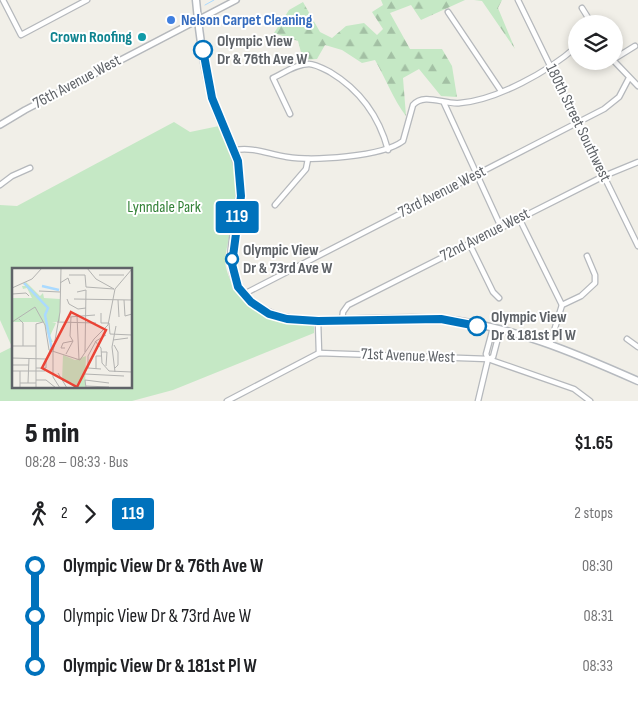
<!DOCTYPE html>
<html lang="en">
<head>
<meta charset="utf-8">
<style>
	body { margin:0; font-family:"Sofia Sans Condensed",sans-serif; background:#f2f2f2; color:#202124; height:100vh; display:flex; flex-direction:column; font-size:19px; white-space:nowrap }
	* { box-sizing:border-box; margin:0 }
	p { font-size:16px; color:#757577 }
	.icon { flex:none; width:28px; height:28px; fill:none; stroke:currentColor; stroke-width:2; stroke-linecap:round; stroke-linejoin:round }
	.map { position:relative; height:401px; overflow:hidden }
	.side { display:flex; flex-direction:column; background:#fff; flex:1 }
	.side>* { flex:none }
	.badge { padding:0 10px; border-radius:4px; font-size:18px; line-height:32px }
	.tools { position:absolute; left:568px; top:15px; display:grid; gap:10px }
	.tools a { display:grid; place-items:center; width:55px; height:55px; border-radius:50%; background:#fff; box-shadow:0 2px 8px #0003; font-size:25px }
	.map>.badge { position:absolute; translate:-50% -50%; box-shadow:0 0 0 2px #fff }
	.legs { display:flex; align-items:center; gap:8px; height:55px; padding:0 25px; font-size:16px }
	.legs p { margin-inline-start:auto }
	.headline { display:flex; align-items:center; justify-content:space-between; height:85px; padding:0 25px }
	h1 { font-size:28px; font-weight:800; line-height:38px }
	ul { padding:0 25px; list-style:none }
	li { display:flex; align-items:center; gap:18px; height:50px; font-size:19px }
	li i { display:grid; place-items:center; width:8px; height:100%; margin:0 6px; background:currentColor }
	li i::after { content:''; width:12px; height:12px; margin:-6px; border:4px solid; border-radius:50%; background:#fff }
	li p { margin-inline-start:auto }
	li:first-child i { background:linear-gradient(#0000 50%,currentColor 0) }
	li:last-child i { background:linear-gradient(currentColor 50%,#0000 0) }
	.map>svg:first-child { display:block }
</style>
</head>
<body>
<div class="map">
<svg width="638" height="401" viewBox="0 0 638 401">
	<defs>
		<pattern id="forest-firs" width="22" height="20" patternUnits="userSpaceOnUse" patternTransform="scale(1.25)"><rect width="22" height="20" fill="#c5e8c5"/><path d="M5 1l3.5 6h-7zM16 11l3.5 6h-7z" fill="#a3c0a4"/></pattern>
	</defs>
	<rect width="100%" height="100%" fill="#f1efe8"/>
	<g fill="url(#forest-firs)">
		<path d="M381,0h84l-44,20 -10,-15 -21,8 20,36h32l10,17 5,31 -16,-1 -22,-27 -16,9 3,38c-13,-17 -20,-37 -31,-56l-13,3 -20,-13 -17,-5 -8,14 -14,1 -5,-19 -24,-8 15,-23 14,-8 17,30 12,6 14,-12 18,-3 13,12 6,-6 -11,-17 11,-7z"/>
		<path d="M474,0h28l-4,8 17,41 -33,-48z"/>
	</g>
	<path fill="#c5e8c5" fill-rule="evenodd" d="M174,122l16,10 29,-6c11,20 19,42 18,65 -1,24 -9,46 -12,68 0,9 4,19 8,26 17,33 47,36 81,39v9l-141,57 -41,11h-132v-48l12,-6 -12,-27v-115l17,1zM14,270h117v117h-117z"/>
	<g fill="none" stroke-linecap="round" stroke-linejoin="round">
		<path stroke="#aadaff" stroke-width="1" d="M205,5l9,-5"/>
		<defs>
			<g id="minor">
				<path d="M3,0l18,35 66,-35"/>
				<path d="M518,0l120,246"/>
				<path d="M582,8l10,16"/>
				<path d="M448,12l53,79"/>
				<path d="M614,59l21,-13"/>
				<path d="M614,61l24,25"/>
				<path d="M444,103l57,124"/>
				<path d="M290,114l-17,-36c11,-5 23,-14 36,-14 6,0 15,5 21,8 30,18 49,44 58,78"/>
				<path d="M235,150c19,-3 33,4 52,7 26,4 95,0 116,-16l10,-36c11,-13 32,0 47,-2 37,-3 89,-32 116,-56"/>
				<path d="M0,185l12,-9 18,-8"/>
				<path d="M275,205l31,-36 2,-10"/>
				<path d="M519,218l43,87"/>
				<path d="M469,243l24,49 6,6"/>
				<path d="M244,294l360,-185 15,-12 10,-19"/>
				<path d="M342,320l1,-8 5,-7 256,-129 34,-14"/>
				<path d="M318,321l1,32"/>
				<path d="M627,339l11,8"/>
				<path d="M550,344l12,-39 19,-9 14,-13v-8l-8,-19"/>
				<path d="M488,359l5,-2 7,-27"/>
				<path d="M227,401l92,-48 169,6 86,30 16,12"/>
				<path d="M478,401l10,-42 -2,-5 7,-26"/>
			</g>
			<path id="tertiary" d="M0,125l25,-15 211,-110"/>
			<path id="secondary" d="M196,0c3,32 7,66 16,97 8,30 26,53 28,85 3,34 -21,76 0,107 24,35 65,32 103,31 32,-1 66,-3 98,-1 69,6 134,34 197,62"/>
		</defs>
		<use href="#minor" stroke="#b5b8bc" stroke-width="7"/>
		<use href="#tertiary" stroke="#b5b8bc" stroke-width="8"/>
		<use href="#secondary" stroke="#b6babf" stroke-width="9"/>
		<use href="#minor" stroke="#fff" stroke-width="4.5"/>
		<use href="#tertiary" stroke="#fff" stroke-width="5"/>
		<use href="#secondary" stroke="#fff" stroke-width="6"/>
	</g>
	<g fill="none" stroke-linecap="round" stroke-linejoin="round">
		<defs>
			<path id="line-1" d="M203,50l9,48 26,63 3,35 -9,68 6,23 13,15 18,12 18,5 31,2 123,-2 36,7"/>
		</defs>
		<use href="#line-1" stroke="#fff" stroke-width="11"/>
		<use href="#line-1" stroke="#0072bc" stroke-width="8"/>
	</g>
	<circle fill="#3f7fe0" stroke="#fff" stroke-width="2" cx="171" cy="20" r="5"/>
	<circle fill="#0f9aa8" stroke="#fff" stroke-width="2" cx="142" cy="37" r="5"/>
	<g fill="#fff" stroke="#0072bc" stroke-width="2.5">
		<circle cx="203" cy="50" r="9"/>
		<circle cx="232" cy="259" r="6"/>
		<circle cx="477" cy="326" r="9"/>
	</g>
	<g text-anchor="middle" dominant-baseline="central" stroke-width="4" stroke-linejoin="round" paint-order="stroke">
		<g font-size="16" font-weight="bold" fill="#366cbe" stroke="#fff" text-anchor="start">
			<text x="181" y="20">Nelson Carpet Cleaning</text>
		</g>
		<g font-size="16" font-weight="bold" fill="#0d838f" stroke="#fff" text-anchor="end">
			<text x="132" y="37">Crown Roofing</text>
		</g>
		<g font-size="16" font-weight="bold" fill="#5f6368" stroke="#fff" text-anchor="start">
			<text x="217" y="41">Olympic View<tspan x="217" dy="18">Dr &amp; 76th Ave W</tspan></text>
			<text x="243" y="250">Olympic View<tspan x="243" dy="18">Dr &amp; 73rd Ave W</tspan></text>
			<text x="491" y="317">Olympic View<tspan x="491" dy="18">Dr &amp; 181st Pl W</tspan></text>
		</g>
		<g font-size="16" fill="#5f6368" stroke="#fff">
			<text transform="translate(77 82) rotate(-28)">76th Avenue West</text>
			<text transform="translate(578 123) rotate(64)">180th Street Southwest</text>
			<text transform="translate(442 192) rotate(-27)">73rd Avenue West</text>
			<text transform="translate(485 235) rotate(-27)">72nd Avenue West</text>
			<text transform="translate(408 356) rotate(2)">71st Avenue West</text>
		</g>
		<g font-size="16" fill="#348238" stroke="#fff">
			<text x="164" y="207">Lynndale Park</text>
		</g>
	</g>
	<g transform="translate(12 268)">
		<rect width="120" height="120" fill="#f1efe8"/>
		<path d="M14,14l14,14 3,-3 1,5 16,1v22l-8,2h4l-6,13 3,6h-3l-6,-20h-32v-24h20l-5,-10 -4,1 -1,-3h4l-3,-2z" fill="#c5e8c5"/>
		<path d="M51,87l12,5 11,-4 -1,31 -12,1v-5l-11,-2z" fill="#c5e8c5"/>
		<path fill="none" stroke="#aadaff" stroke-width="2.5" d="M12,15l24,25 -3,7 7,35M30,18l17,4"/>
		<path fill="none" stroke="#b3b3b1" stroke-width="1" d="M75,0l9,11 18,10M57,7h16M73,7l1,12 28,2M87,7h25M48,15l8,-5 2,6M0,20l20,-9 10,-11M27,23l21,1M65,24l9,-2 -1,62M0,26l14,-1 3,3M55,31l2,5 9,5 8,-1M62,31l58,1M106,32l1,17M112,32l1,16 7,-2M89,45v10h8l1,11 22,1M65,48l2,44M57,49l26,-2M7,51l4,4v23M0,54l23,-15 10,18 4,25 31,10 14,-21 14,-14 7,-36 17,-20M45,54l39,1M101,72l15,-2M83,73l6,7 1,15 7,8M102,77l4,7v13l-3,3M0,78h24M53,80h-4l2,-5 10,-2M89,84h6l-1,14M54,86l7,-13 -3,-5 1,-19M0,90l34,1v9h-10M0,97h17M84,101v-13h5M89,101l-13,-1v-12l8,-15 10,-6M0,103h33M8,103v17M97,103l23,1M103,104l-3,-25 4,-21M46,105l9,15M73,106l39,2M24,112h10l10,8M8,115h16M16,115l1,-25M74,118l23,1M24,120v-64l7,-2M48,120l-7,-11v-25l7,-40 1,-44M74,120l-1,-8 24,3"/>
		<path fill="#ea4335" fill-opacity="0.15" stroke="#ea4335" stroke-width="2.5" d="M59,44l35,18 -29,57 -35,-19z"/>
		<rect width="120" height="120" fill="none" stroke="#5f6368" stroke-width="2.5"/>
	</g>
</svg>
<div class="tools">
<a><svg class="icon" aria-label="layers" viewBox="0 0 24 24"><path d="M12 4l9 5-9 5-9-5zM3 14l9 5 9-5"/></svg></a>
</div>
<b class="badge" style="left:237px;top:217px;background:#0072bc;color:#fff">119</b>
</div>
<section class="side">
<div class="headline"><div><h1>5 min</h1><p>08:28 – 08:33 · Bus</p></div><b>$1.65</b></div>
<div class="legs"><svg class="icon" aria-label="walk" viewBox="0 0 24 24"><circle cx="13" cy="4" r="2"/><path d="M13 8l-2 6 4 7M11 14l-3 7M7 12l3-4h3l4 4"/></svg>2<svg class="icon" aria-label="forward" viewBox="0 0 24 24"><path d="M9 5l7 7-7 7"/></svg><b class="badge" style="background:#0072bc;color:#fff">119</b><p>2 stops</p></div>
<ul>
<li><i style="color:#0072bc"></i><b>Olympic View Dr &amp; 76th Ave W</b><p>08:30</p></li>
<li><i style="color:#0072bc"></i><span>Olympic View Dr &amp; 73rd Ave W</span><p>08:31</p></li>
<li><i style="color:#0072bc"></i><b>Olympic View Dr &amp; 181st Pl W</b><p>08:33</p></li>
</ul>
</section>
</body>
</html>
